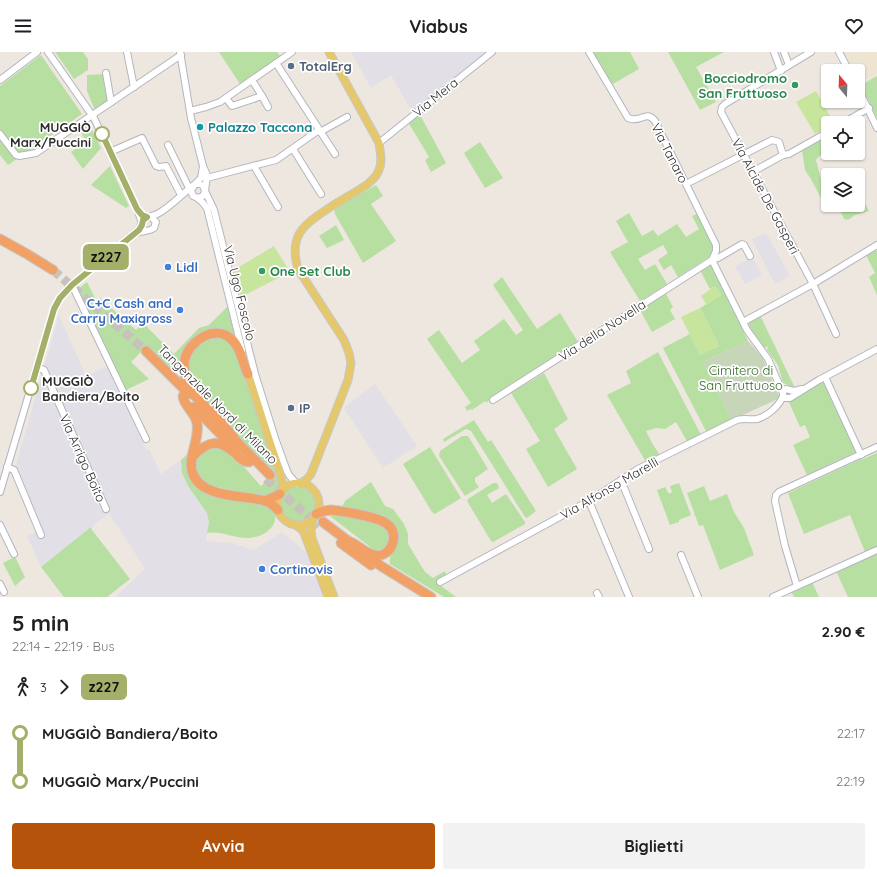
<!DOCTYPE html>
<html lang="it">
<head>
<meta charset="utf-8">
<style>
	body { margin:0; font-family:Quicksand,sans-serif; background:#f2f2f2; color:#202124; height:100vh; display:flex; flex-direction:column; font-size:15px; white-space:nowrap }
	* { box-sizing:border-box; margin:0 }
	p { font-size:13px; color:#757577 }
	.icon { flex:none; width:22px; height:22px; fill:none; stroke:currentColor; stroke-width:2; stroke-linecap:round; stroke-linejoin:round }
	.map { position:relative; height:545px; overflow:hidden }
	.panel { display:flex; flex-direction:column; background:#fff; flex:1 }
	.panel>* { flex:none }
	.badge { padding:0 8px; border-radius:6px; font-size:14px; line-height:26px }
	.needle { width:26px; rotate:341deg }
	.fabs { position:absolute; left:821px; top:12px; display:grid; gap:8px }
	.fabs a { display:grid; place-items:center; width:44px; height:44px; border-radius:4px; background:#fff; box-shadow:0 1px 3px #0004; font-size:20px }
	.map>.badge { position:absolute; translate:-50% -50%; box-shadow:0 0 0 2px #fff }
	.legs { display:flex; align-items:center; gap:6px; height:44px; padding:0 12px; font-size:13px }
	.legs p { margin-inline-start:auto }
	.overview { display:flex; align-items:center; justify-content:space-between; height:68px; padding:0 12px }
	h1 { font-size:22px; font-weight:700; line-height:30px }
	.primary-button { display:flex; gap:8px; margin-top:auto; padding:8px 12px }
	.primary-button a { flex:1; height:46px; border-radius:4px; background:#b45309; color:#fff; font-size:16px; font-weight:700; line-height:46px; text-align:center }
	.primary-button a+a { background:#f2f2f2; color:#202124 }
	ul { padding:0 12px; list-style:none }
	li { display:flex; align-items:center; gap:14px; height:48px; font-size:15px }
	li i { display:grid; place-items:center; width:6px; height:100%; margin:0 5px; background:currentColor }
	li i::after { content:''; width:10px; height:10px; margin:-5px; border:3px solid; border-radius:50%; background:#fff }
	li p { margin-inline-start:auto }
	li:first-child i { background:linear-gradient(#0000 50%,currentColor 0) }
	li:last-child i { background:linear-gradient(currentColor 50%,#0000 0) }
	header { display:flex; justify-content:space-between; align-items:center; height:52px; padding:0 12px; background:#fff; font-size:18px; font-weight:700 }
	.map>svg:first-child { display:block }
</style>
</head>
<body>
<header><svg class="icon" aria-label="menu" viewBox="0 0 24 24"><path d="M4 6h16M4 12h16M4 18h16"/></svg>Viabus<svg class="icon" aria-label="heart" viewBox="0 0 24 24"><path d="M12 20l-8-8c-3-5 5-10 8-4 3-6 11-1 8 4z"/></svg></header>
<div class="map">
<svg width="877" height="545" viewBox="0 0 877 545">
	<rect width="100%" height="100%" fill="#ede7e0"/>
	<g fill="#e2e0e6">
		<path d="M351,0h137l-75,61 -22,-38 -20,13z"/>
		<path d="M766,181l24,43 -15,8 -23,-45z"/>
		<path d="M752,205l10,18 -17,9 -10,-18z"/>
		<path d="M59,263l27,61 19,-9 3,1 38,82 3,-1 12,25 20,-14 1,13 6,13 19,27 2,9 -3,19 26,2 22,7 28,-18 26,22 16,43h-209l30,-28 -36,-56 -68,54 -14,-31 10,-4 3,6 5,-2 -23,-50 3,-1 -9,-20z"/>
		<path d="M375,332l42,62 -34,22 -39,-60z"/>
	</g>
	<path fill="#ede4d1" d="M843,0h34v21l-17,10 -2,-3v-9h-5z"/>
	<g fill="#b7dfa2">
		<path d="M55,0h28l5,7v11l-14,9z"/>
		<path d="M219,0h58l3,4 -40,28z"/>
		<path d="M592,0h38l9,17 -28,16z"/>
		<path d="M668,0h56l-28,15 20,35 -16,8z"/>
		<path d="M41,3l41,59 -74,51 -8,-10v-69z"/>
		<path d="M105,22l4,27 -12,8 -3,-1 -7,-17v-16z"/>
		<path d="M877,24v42l-16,-33z"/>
		<path d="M419,61l27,50 -15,9 -6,-12 4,-3 -21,-35z"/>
		<path d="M87,72l3,2 11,22 -18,21 -12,-17 15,-11 -7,-12z"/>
		<path d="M828,83v16l-10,6 -2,3 6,24 6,8v9l-2,2 -3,-1 -12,-23 -6,-9 -3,-20z"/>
		<path d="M480,90l23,36 -18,10 -21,-35z"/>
		<path d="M110,114l19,40 -3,2 -35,-23z"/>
		<path d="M376,133l7,11 -12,8 25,37 -33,22 -28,-49 -1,-5z"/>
		<path d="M858,136l1,5 10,18 -14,4 -7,5 -4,-1 -6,-14h20z"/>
		<path d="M629,161l13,23 11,-6 5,6 19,-12 9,13 13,-8 -7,-13 6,-3 16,33 -2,9 -34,22 -7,-12 -7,5 -6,-10 10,-7 -5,-8 -25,14 7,11 10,-6 12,20 -27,17 -30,-49 18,-10 -12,-21z"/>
		<path d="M336,173l8,15 -17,8 -8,-12z"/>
		<path d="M875,197l2,3v43l-8,-18 6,-4 -9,-18z"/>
		<path d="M711,212l37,77 -45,21 29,58 -25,13 -44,-85 27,-14 10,21 19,-9 -19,-38 21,-13 -6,-9 -5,3 -10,-19z"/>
		<path d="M502,225l35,52 23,-16 18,29 -87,56 -5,5 -1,-2 -13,9 -1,-1 -4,2 -2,-4 6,-4 -44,-64 12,-9 23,33 18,-13 -6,-9 30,-22 12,16 7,-5 -30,-45z"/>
		<path d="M87,230l9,18 4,-2 36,32 7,-7 31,31 25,-26 10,-3 19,-19 7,31 -14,-8 -12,1 -29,35 -7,3 -3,-1 -23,-21 -16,16 18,17 -23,11 -48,-101z"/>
		<path d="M665,240l8,15 -3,3 5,9 -23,13 -13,-24z"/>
		<path d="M760,263l35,73 -12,-5 -5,-18 -11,-15 1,-2 -1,-2 -2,2c-7,-6 -15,-15 -16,-24l2,-3z"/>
		<path d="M217,284l13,4 8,14 42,128c-1,10 -5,13 -14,16l-58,-13c-10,-6 -14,-15 -11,-27 3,-3 8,-8 12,-10 17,-8 41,27 52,38l13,-13 -83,-85 -4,-10 2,-22 8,-12z"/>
		<path d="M658,300l43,83 -14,6 -11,-19 -11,7 -9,-1 -10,3 6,12 7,11 -13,8 -39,-67 24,-12 -5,-12z"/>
		<path d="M544,321l24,46 -14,10 23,40 -29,18 -22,-38 14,-8 -29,-48z"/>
		<path d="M823,330l33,70 -49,23 -14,-30 17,-8 -5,-12 -5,2 -12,-27z"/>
		<path d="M474,368l14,22 3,-2 45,71 -9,7 -2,-1 -54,-86 -5,-2 -22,13 -1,-3z"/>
		<path d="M462,384h6l20,33 -13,9v4l4,5 -14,9 -26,-40 1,-5z"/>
		<path d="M430,395l31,51 -26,16 -3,-2 -29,-48z"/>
		<path d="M191,399c0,8 -1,30 5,35 13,11 42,13 59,17 4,0 9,0 12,2 9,4 11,16 4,23 -5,5 -10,8 -16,9 -17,4 -32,-7 -48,-4l2,-11 -2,-9 -19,-27 -6,-13 -1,-13z"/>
		<path d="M877,401v94l-12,5 -15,-37 -46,19 -16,-41 73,-34v1z"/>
		<path d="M371,430l14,24 8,3 11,15 4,10v10l17,28 8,6 12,-7 1,3 -10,8 20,15h-12l-54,-33c-2,-9 6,-14 8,-23 2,-9 -5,-21 -14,-25 -11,-5 -29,-6 -42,-9l3,-6z"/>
		<path d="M493,431h4l2,5 -12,7 5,8 14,-9 19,28v2l-32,18 -2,-1 -24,-40 1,-2z"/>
		<path d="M679,431l12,32 -12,5v2l-9,3 -13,-35 8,-3 4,7 3,-2 -2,-6z"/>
		<circle cx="298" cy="452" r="19"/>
		<path d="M704,434l6,15 17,-7 7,18 10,16 10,27 -34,15 -17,-45 -4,1 -12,-33z"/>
		<path d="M339,462l41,9 11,11c-3,10 -6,17 -17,16l-44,-34z"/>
		<path d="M91,475l1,3 38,49 -23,18h-43l-23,-30z"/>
		<path d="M877,501v44h-29l-12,-26z"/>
		<path d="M15,505l10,20 -10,9 -12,-23z"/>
		<path d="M812,530l7,15h-25l-3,-6z"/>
	</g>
	<path fill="#c7d5b9" d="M748,289l14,16 18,41 -48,22 -29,-58z"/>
	<g fill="#c8e59e">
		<path d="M816,39l18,32h-6v4l-13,7 -19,-32z"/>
		<path d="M274,194l16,26 -49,25 -7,-27z"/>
		<path d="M715,234l6,9 -14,10 -6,-9z"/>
		<path d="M700,256l19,38 -19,9 -19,-38z"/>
	</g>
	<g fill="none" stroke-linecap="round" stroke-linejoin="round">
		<g stroke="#c7c2bc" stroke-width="9" stroke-dasharray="9 4.5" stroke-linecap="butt">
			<path d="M53,218l93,81"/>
			<path d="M266,427l53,47"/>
		</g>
		<defs>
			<g id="minor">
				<path d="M48,0l46,66 43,91 5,14"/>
				<path d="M127,0l7,35"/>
				<path d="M180,0l11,66 12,48 4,9 -2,16"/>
				<path d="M589,0l39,66c12,6 18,-9 27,3l61,124v6l-4,9"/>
				<path d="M774,0l7,19"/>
				<path d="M784,0l5,13"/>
				<path d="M811,0l-86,52 -3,3 -1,5 92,172 23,50"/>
				<path d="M839,0l10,19"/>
				<path d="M276,11l59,91"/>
				<path d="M106,21l5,29"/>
				<path d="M0,28l37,-28"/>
				<path d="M858,36l19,40"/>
				<path d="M262,44l6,11"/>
				<path d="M226,46l6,8 30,-10 -10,-16"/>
				<path d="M190,59l16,-4 14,-5 72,-50"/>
				<path d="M843,71l26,-15"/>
				<path d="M320,80l27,-15"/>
				<path d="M0,82l16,21 3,1 17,-3 145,-98"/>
				<path d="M379,91l113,-91"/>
				<path d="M168,93l23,47"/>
				<path d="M293,97l28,45"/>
				<path d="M110,100l32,-14 14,28 3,1 7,-1 15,29"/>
				<path d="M254,114l24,41"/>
				<path d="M754,119l29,-16 6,-1 39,-22"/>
				<path d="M207,126l69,-18 43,-30"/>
				<path d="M195,132l6,-6 2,-12"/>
				<path d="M686,132l86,-44 7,2 4,13"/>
				<path d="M205,139l9,19 41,164 20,64 12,33 2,4 8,9"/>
				<path d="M197,146l5,4 5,6 35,142"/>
				<path d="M137,181c6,-3 12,-1 17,-5l2,-6 -5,-5"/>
				<path d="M712,208l35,70 21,29 15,34"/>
				<path d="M72,233l74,154"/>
				<path d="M743,270l70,-38 64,-39"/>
				<path d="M37,315l7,3 62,139"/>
				<path d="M825,325l36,78"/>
				<path d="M802,337l-8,2 -8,-2 -3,2v4l2,3h5l29,-18 58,-31"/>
				<path d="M493,348l219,-140 6,-2 24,-14 2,1 6,11"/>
				<path d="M7,415l7,3 27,65"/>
				<path d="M621,428l28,69"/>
				<path d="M0,440l54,-183 6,-11 12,-13 67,-56 5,-10c5,-3 10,-3 15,-6 12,-7 23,-19 35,-28 4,-2 8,-1 10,2l1,5 -2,4 -5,2 -5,-2 -2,-6 3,-4"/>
				<path d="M589,449l40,96"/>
				<path d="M0,473l14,29"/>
				<path d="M681,503l17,42"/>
				<path d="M440,530l149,-81 49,-32 99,-49c7,-2 13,0 20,-1 11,-3 22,-13 26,-23"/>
				<path d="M0,532l4,8"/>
				<path d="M797,534l-12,-40 -10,-45 1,-6 3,-3 98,-45"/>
				<path d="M597,541l2,4"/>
				<path d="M773,545l104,-47"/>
			</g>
			<g id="major">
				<path d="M248,322l32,99 3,12 -1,6"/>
				<circle cx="298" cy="452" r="21"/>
				<path d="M300,432l7,-5 4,-5 37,-94 3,-17 -2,-10 -5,-13 -46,-71c-9,-31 3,-43 28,-59 10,-7 21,-13 31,-19 8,-5 18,-11 22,-21 4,-9 1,-18 0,-27l-50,-91"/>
				<path d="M313,466l-2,13 1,7 22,59"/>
				<path d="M294,472l8,6 2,3 24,64"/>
			</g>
			<g id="highway">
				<path d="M0,187l27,15 26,16"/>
				<path d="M146,299l43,43"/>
				<path d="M183,344c0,9 12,16 14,27 3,16 -9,33 -5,48 7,28 53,24 74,30 5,2 8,5 12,9"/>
				<path d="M194,355l41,42"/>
				<path d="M233,386l37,37"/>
				<path d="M237,390c-6,-8 -12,-15 -18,-22 -8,-9 -27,-24 -31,-34 -3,-8 -5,-19 -3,-27 4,-18 29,-34 45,-21 11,8 12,25 18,36"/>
				<path d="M193,404c16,-16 26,-17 43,-2 4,4 7,8 13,8"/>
				<path d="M265,449l15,-7"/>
				<path d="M316,462l8,-3 7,-1c11,1 48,7 56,14 14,10 4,35 -13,31 -10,-2 -17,-12 -27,-14"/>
				<path d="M323,470l29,22"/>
				<path d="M341,491l30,22"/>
				<path d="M367,503l14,11 50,31"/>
			</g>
		</defs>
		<use href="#minor" stroke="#b4b6bf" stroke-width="8"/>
		<use href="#major" stroke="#c8c8c8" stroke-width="9"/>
		<use href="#highway" stroke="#c8c8c8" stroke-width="11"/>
		<use href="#minor" stroke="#fff" stroke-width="6"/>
		<use href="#major" stroke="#e6c86c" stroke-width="7"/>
		<use href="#highway" stroke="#f2a166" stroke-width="9"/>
	</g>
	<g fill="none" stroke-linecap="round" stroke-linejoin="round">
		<defs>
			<path id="line-1" d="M31,336l23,-79 6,-11 12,-13 67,-55 3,-5 1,-5 4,-3 -5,-2 -5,-6 -35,-75"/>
		</defs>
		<use href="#line-1" stroke="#fff" stroke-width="9"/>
		<use href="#line-1" stroke="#a4b069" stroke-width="6"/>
	</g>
	<g fill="#5c6f8a" stroke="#fff" stroke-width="1.5">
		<circle cx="291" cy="14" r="4"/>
		<circle cx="291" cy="356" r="4"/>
	</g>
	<g fill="#2e9e5b" stroke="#fff" stroke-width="1.5">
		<circle cx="795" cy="33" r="4"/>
		<circle cx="262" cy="219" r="4"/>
	</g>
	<circle fill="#0f9aa8" stroke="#fff" stroke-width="1.5" cx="200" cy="75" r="4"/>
	<g fill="#fff" stroke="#a4b069" stroke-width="2">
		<circle cx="102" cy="82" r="7"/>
		<circle cx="31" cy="336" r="7"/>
	</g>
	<g fill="#3f7fe0" stroke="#fff" stroke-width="1.5">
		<circle cx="168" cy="215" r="4"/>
		<circle cx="180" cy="258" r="4"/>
		<circle cx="262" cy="517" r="4"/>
	</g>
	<g text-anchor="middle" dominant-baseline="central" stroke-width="3.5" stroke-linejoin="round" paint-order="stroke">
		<g font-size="13" font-weight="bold" fill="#4e5e75" stroke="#fff" text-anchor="start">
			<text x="299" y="14">TotalErg</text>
			<text x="299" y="356">IP</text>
		</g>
		<g font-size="13" font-weight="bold" fill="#27864d" stroke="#fff" text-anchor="end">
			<text x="787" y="26">Bocciodromo<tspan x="787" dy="15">San Fruttuoso</tspan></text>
			<text x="270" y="219" text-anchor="start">One Set Club</text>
		</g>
		<g font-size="13" fill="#2d2d2d" stroke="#fff">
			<text transform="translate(435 45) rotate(-39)">Via Mera</text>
			<text transform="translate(670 101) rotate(63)">Via Tanaro</text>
			<text transform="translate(766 144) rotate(62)">Via Alcide De Gasperi</text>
			<text transform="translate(240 241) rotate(76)">Via Ugo Foscolo</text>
			<text transform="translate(602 278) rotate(-33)">Via della Novella</text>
			<text transform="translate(218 352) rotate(45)">Tangenziale Nord di Milano</text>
			<text transform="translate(83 406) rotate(66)">Via Arrigo Boito</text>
			<text transform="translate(609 436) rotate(-30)">Via Alfonso Marelli</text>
		</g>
		<g font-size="13" font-weight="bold" fill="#2d2d2d" stroke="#fff" text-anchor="end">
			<text x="91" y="75">MUGGIÒ<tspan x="91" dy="15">Marx/Puccini</tspan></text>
			<text x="42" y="329" text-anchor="start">MUGGIÒ<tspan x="42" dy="15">Bandiera/Boito</tspan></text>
		</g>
		<g font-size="13" font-weight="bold" fill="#0d838f" stroke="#fff" text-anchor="start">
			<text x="208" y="75">Palazzo Taccona</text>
		</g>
		<g font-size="13" font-weight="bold" fill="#366cbe" stroke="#fff" text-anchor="start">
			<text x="176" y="215">Lidl</text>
			<text x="172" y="251" text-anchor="end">C+C Cash and<tspan x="172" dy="15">Carry Maxigross</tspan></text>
			<text x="270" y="517">Cortinovis</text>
		</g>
		<g font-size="13" fill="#306521" stroke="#fff">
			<text x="741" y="318">Cimitero di<tspan x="741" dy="15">San Fruttuoso</tspan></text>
		</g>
	</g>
</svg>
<div class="fabs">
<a><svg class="needle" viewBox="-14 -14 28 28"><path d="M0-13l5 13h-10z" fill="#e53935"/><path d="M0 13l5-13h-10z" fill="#757577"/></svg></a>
<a><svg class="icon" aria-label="locate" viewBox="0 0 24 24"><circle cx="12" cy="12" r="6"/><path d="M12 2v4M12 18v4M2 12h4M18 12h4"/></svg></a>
<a><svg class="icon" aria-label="layers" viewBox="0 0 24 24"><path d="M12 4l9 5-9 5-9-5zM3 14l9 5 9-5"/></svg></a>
</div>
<b class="badge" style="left:106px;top:205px;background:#a4b069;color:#111">z227</b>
</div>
<section class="panel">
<div class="overview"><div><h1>5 min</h1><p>22:14 – 22:19 · Bus</p></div><b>2.90 €</b></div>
<div class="legs"><svg class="icon" aria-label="walk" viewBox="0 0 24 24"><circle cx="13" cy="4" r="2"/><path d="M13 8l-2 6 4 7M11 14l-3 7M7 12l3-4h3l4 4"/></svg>3<svg class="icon" aria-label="forward" viewBox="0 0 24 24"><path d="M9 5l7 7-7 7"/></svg><b class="badge" style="background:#a4b069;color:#111">z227</b></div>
<ul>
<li><i style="color:#a4b069"></i><b>MUGGIÒ Bandiera/Boito</b><p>22:17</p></li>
<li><i style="color:#a4b069"></i><b>MUGGIÒ Marx/Puccini</b><p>22:19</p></li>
</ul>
<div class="primary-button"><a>Avvia</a><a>Biglietti</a></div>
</section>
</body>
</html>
